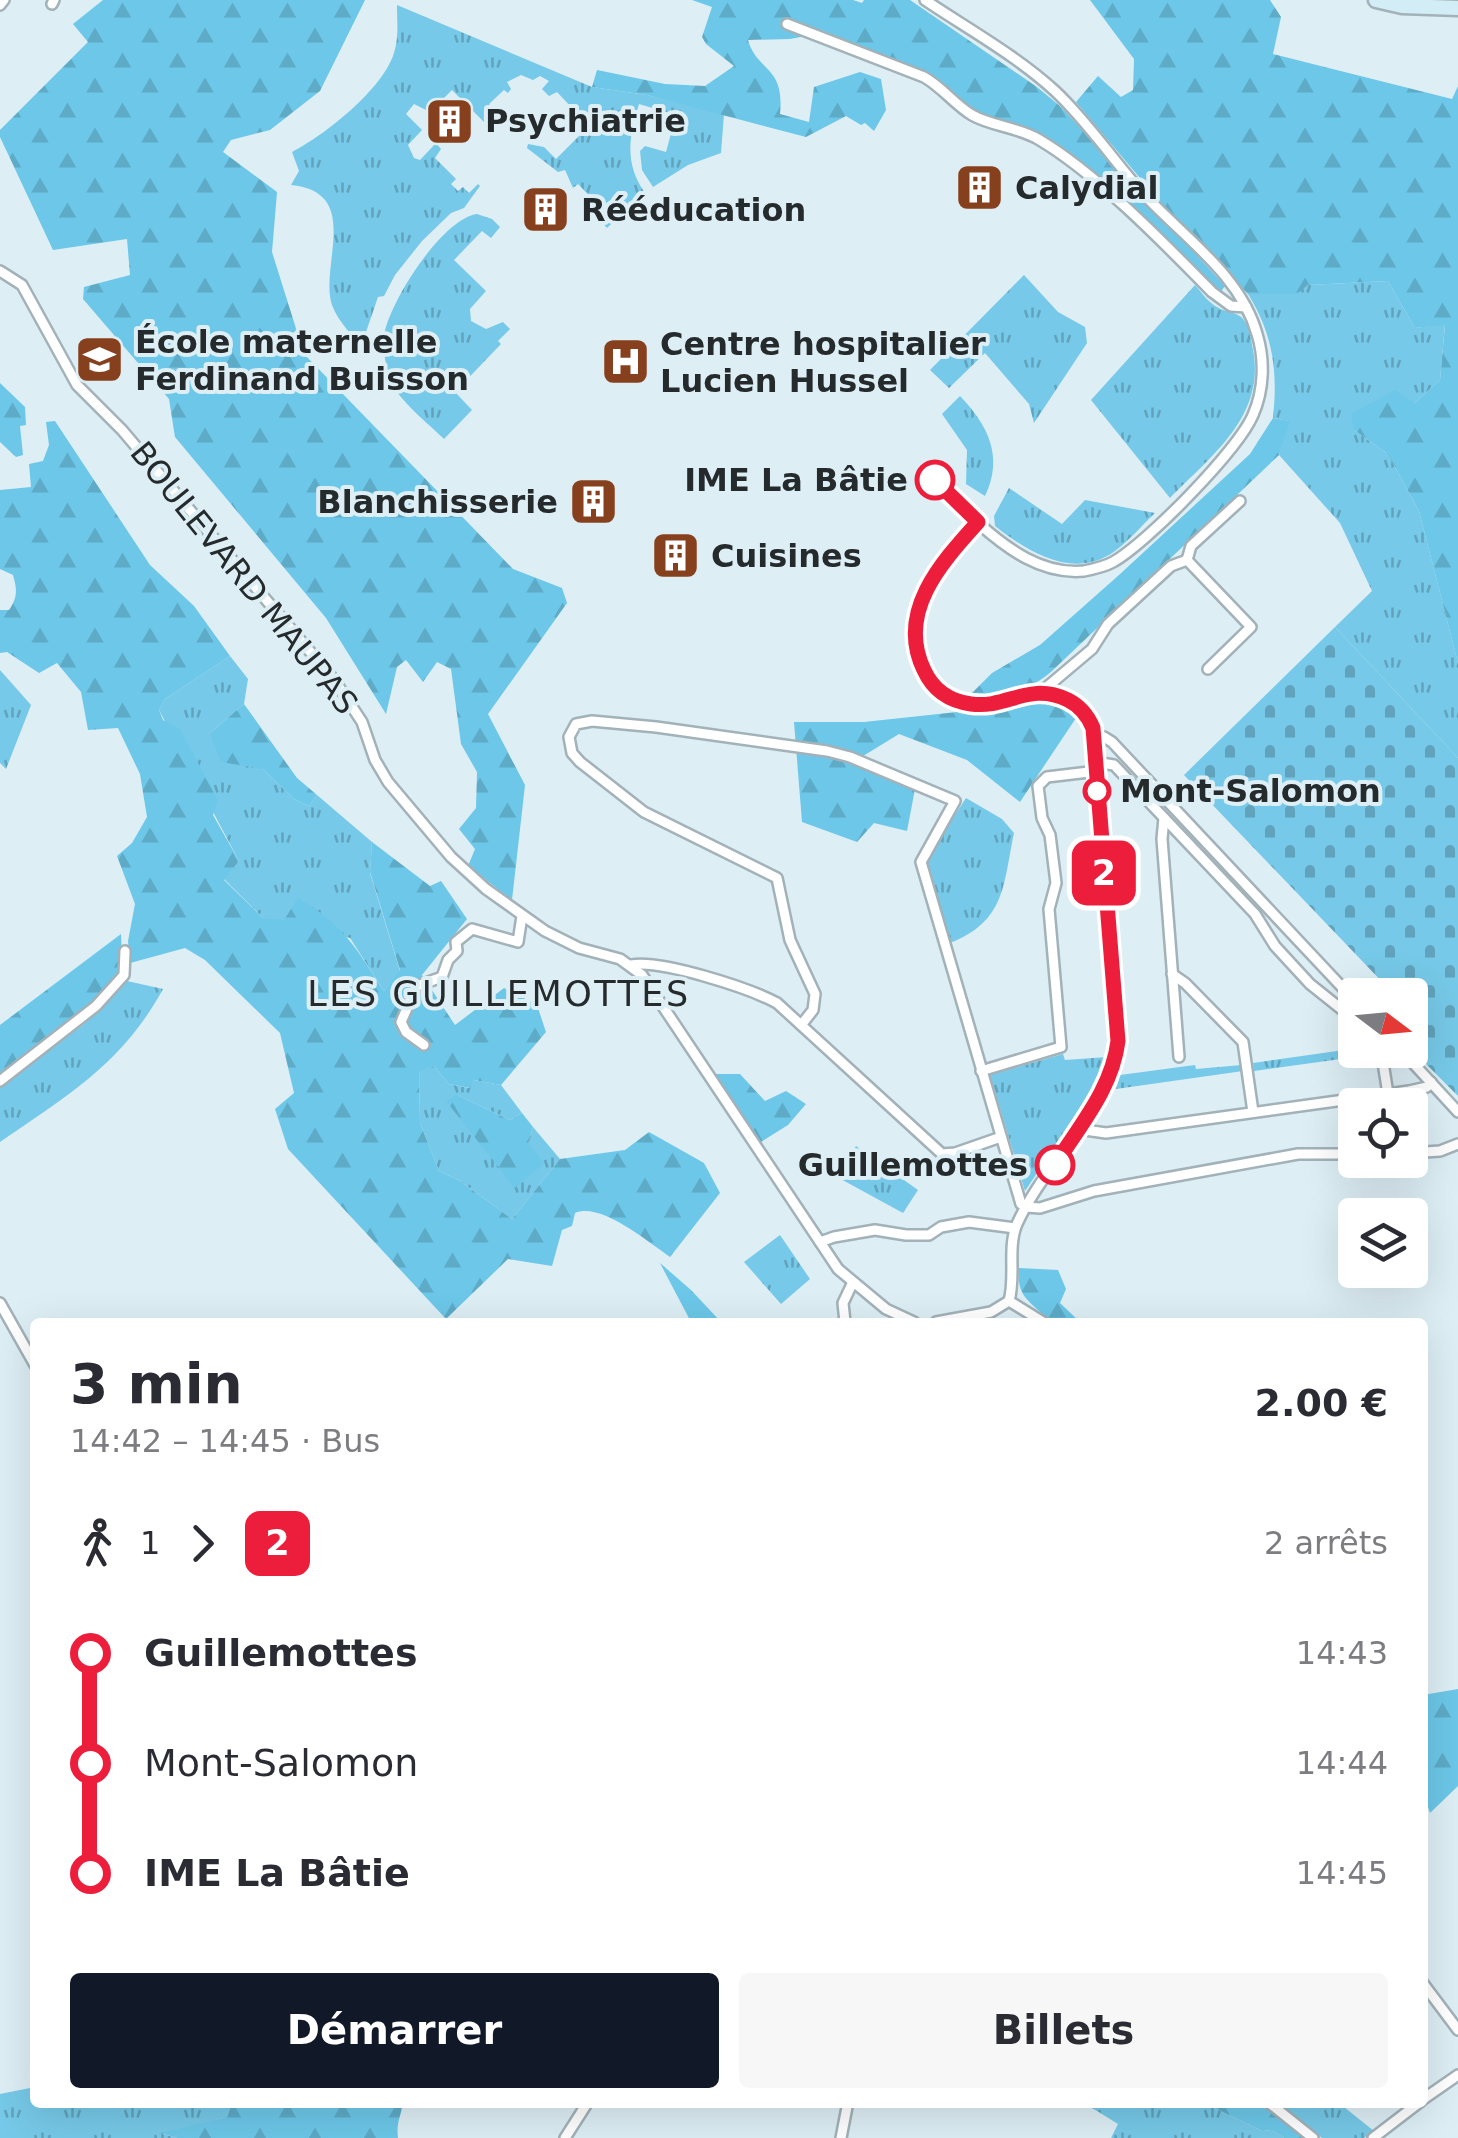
<!DOCTYPE html>
<html lang="fr">
<head>
<meta charset="utf-8">
<style>
	body { margin:0; font-family:"DejaVu Sans",sans-serif; background:#f7f7f7; color:#2b2b33; height:100vh; display:flex; flex-direction:column; font-size:38px; white-space:nowrap }
	* { box-sizing:border-box; margin:0 }
	p { font-size:32px; color:#7c7c81 }
	.icon { flex:none; width:55px; height:55px; fill:none; stroke:currentColor; stroke-width:2; stroke-linecap:round; stroke-linejoin:round }
	.map { position:relative; flex:1; overflow:hidden }
	.drawer { position:absolute; left:30px; top:1318px; width:1398px; height:790px; display:flex; flex-direction:column; background:#fff; border-radius:10px; box-shadow:0 10px 40px #0002 }
	.drawer>* { flex:none }
	.badge { padding:0 20px; border-radius:15px; font-size:35px; line-height:65px }
	.needle { width:65px; rotate:106deg }
	.buttons { position:absolute; left:1338px; top:978px; display:grid; gap:20px }
	.buttons a { display:grid; place-items:center; width:90px; height:90px; border-radius:10px; background:#fff; box-shadow:0 10px 40px #0002; font-size:50px }
	.map>.badge { position:absolute; translate:-50% -50%; box-shadow:0 0 0 5px #fff }
	.legs { display:flex; align-items:center; gap:15px; height:110px; padding:0 40px; font-size:32px }
	.legs p { margin-inline-start:auto }
	.summary { display:flex; align-items:center; justify-content:space-between; height:170px; padding:0 40px }
	h1 { font-size:55px; font-weight:600; line-height:75px }
	.cta { display:flex; gap:20px; margin-top:auto; padding:20px 40px }
	.cta a { flex:1; height:115px; border-radius:10px; background:#111827; color:#fff; font-size:40px; font-weight:600; line-height:115px; text-align:center }
	.cta a+a { background:#f7f7f7; color:#2b2b33 }
	ul { padding:0 40px; list-style:none }
	li { display:flex; align-items:center; gap:35px; height:110px; font-size:38px }
	li i { display:grid; place-items:center; width:15px; height:100%; margin:0 12px; background:currentColor }
	li i::after { content:''; width:25px; height:25px; margin:-12px; border:8px solid; border-radius:50%; background:#fff }
	li p { margin-inline-start:auto }
	li:first-child i { background:linear-gradient(#0000 50%,currentColor 0) }
	li:last-child i { background:linear-gradient(currentColor 50%,#0000 0) }
	.map>svg:first-child { display:block }
</style>
</head>
<body>
<div class="map">
<svg width="1458" height="2138" viewBox="0 0 1458 2138">
	<defs>
		<pattern id="grass-tufts" width="24" height="20" patternUnits="userSpaceOnUse" patternTransform="scale(2.5)"><rect width="24" height="20" fill="#76c9e8"/><path d="M3 7l-1-3M5 7V3M7 7l1-3M15 17l-1-3M17 17v-4M19 17l1-3" fill="none" stroke="#61a3bc"/></pattern>
		<pattern id="forest-firs" width="22" height="20" patternUnits="userSpaceOnUse" patternTransform="scale(2.5)"><rect width="22" height="20" fill="#6cc7e8"/><path d="M5 1l3.5 6h-7zM16 11l3.5 6h-7z" fill="#5dabc7"/></pattern>
		<pattern id="cemetery-stones" width="16" height="16" patternUnits="userSpaceOnUse" patternTransform="scale(2.5)"><rect width="16" height="16" fill="#76c9e8"/><path d="M2 7V4a2 2 0 0 1 4 0v3zM10 15v-3a2 2 0 0 1 4 0v3z" fill="#61a3bc"/></pattern>
	</defs>
	<rect width="100%" height="100%" fill="#ddeef5"/>
	<g fill="url(#grass-tufts)">
		<path d="M397,5l195,82 55,8 77,19 -3,39 -33,12 -35,22 -11,-17 -2,-19 5,-5 21,6 10,-37 -37,-11c-10,33 -15,59 6,89l-18,20 -3,-2 -17,17 -8,-9 6,-7 -27,-28 -5,4 -8,-18 -7,2 -31,-24 1,-4 16,3 12,12 30,-30 -17,-17 3,-4 -15,-16 -8,4 -7,-7 7,-8 -9,-5 -7,4 -12,-5 -14,7 4,7 -3,4 -4,-3 -15,14 10,10 -11,12 -36,-36 -22,22 -16,-8 -8,10 16,16 -14,15 6,13 6,2 16,-17 5,6 -6,9 21,21 -5,5 7,7 5,-4 6,6 9,-9 2,2 -16,22 -13,5 -29,28 -27,34 -11,21 -6,1 -13,38 1,16c-12,-14 -28,-29 -34,-46 -13,-39 31,-113 -41,-120l8,-14 -7,-19c33,-17 91,-63 102,-99 5,-15 3,-33 3,-48z"/>
		<path d="M477,214l15,5 8,8 -9,11 -9,-7 -28,29 32,31 -16,18 1,12 15,8 17,-7 7,7 -12,12 3,3 -46,48 17,18 -28,29c-14,-14 -47,-40 -53,-58 -5,-14 -9,-32 -7,-46 6,-34 58,-116 93,-121z"/>
		<path d="M1024,275l34,37 27,15 2,16 -53,80 -5,-19 -44,-51 -36,35 -19,-18z"/>
		<path d="M1388,281l27,47 30,-4 -5,56 -25,23 -61,27 34,24 31,57 39,152v95l-123,-131 37,-36 -32,-68 -61,-68 10,-34 -16,-3c5,-47 0,-84 -25,-124h48l12,-9z"/>
		<path d="M1195,285c7,8 13,17 22,22 9,6 20,4 27,13 6,8 7,20 9,30 13,66 -42,106 -83,148l-79,-98z"/>
		<path d="M960,396c28,29 44,61 25,100l-19,-12 1,-34 -25,-36z"/>
		<path d="M1009,488l53,36 23,-24 70,13c-13,12 -25,27 -40,38 -41,30 -87,1 -120,-25l-1,-10z"/>
		<path d="M230,656l18,23 -4,25 -34,29 53,36 31,30 15,7 8,-11 55,47 -2,31 30,98 -16,20 -34,-53 -87,-20 -39,-39 15,-18 -80,-151 6,-11z"/>
		<path d="M0,670l31,35 -25,64 -6,-6z"/>
		<path d="M966,798l36,21 12,14c-11,52 -8,88 -64,110l-25,-82z"/>
		<path d="M127,981l36,8c-41,75 -95,106 -163,153v-57l83,-60z"/>
		<path d="M1355,1035v15h21l1,4 -123,17 -1,-8 84,-12z"/>
		<path d="M1063,1054l2,6 42,-3 -7,22 -75,112 -35,-116z"/>
		<path d="M1195,1065l1,4 46,-4 1,6 -127,18 4,-14z"/>
		<path d="M434,1066l15,18 20,4 5,-8 27,5 21,28 -12,7 -53,-25 71,48 5,-16 27,32 -48,60 -52,-38 -21,-10 -19,-48 -1,-53z"/>
		<path d="M856,1146l62,44 -15,23 -66,-36z"/>
		<path d="M780,1235l30,44 -29,25 -37,-42z"/>
		<path d="M35,2087v15l197,1 -5,14 -64,17 14,4h-177v-44z"/>
		<path d="M1084,2103h120l58,28 10,-1 12,8h-173l7,-14z"/>
		<path d="M1275,2103h64l35,28 -10,7h-42z"/>
	</g>
	<g fill="url(#forest-firs)">
		<path d="M103,0h262l-45,91 -50,39 -39,10 -8,12 54,40 -5,60 32,102 209,215 49,19 5,15 -79,111 37,71 -13,115 -44,-34 7,-17 -16,-20 17,-21 1,-36 -16,-28 -10,-75 -14,-7 -14,20 -17,-22 -9,7 -11,47 -60,-96 -151,-181 -6,-38 -86,-100 1,-12 46,-12 -3,-36 -74,11 -53,-113v-7l88,-88 -15,-18z"/>
		<path d="M692,0h161l9,3 2,-3h46l127,87 24,20 164,179 -5,7 -87,-82 -86,-70 -20,-12 -49,-14 -56,-41 -101,-41 -31,6 -42,1c9,32 37,25 32,74l29,8 5,-35 46,-15 21,7 5,31 -12,21 -9,-8 -4,2 -15,-9 -40,21 -159,-42 -55,-8 5,-17 68,14 40,2 29,-20 -28,-22 -4,-7 10,-30z"/>
		<path d="M1090,0h180l11,17 -8,37 179,45 6,-13v577l-39,-152 -31,-57 -34,-24 -3,-16 44,-24 20,13 25,-23 5,-55 -30,3 -27,-47 -80,4 -11,9h-49l-71,-72 -101,-120 22,-26 23,21 12,-7 1,-31z"/>
		<path d="M0,383l25,24 1,18 -6,1 3,29 -7,2 -16,-15z"/>
		<path d="M1273,418l17,3 -11,34 -227,216c-23,20 -49,27 -80,22l20,-20 48,-28 79,-70 131,-121z"/>
		<path d="M55,421l95,144 44,41 36,50 -65,43 -6,11 4,10 17,9 38,71 -5,15 26,46 -15,19 39,38 21,2 14,-22c46,27 58,50 86,93l16,-21 -30,-98 2,-30 58,44 11,-5 26,38 -45,56 33,50 49,-37 33,17 9,27 -45,53 -27,-5 -4,8 -21,-4 -15,-18 -15,5 1,52 19,48 21,10 52,38 48,-60 65,-9 24,-18 55,31 16,30 -50,64c-22,-15 -69,-55 -95,-44l-3,13 -10,4 -10,36 -44,-7 -62,60 -158,-170 -13,-40 19,-16 -14,-60 -75,-73 -20,-12 -55,15 -2,-22 7,-37 -18,-48 15,-13 15,-26 -7,-43 -22,-46 -30,2 -7,-38 -24,-29 -18,10 -32,-21 -7,1v-43h9c9,-13 8,-21 4,-35l-13,-6v-79l31,-3 -2,-23 14,-3 6,-16 -3,-23z"/>
		<path d="M1032,700c17,0 37,0 44,18l-56,84 -53,-42 -68,-26 -49,30 65,25 -8,42 -33,-8 -17,19 -55,-20 -8,-100h70l93,-10 28,2z"/>
		<path d="M244,704l53,74 20,17 -8,11 -15,-7 -31,-30 -42,-7 -11,-29z"/>
		<path d="M121,934l1,29 -3,9 -41,46 -78,60v-53z"/>
		<path d="M714,1074h26l25,27 21,-10 20,13 -18,21 -27,17z"/>
		<path d="M457,1095l53,25 12,-7 11,14 -5,16 16,20 -29,25 -69,-87z"/>
		<path d="M660,1263l31,27 30,32h-30z"/>
		<path d="M1019,1268l39,2 8,19 -6,14 20,19h-31c-17,-22 -33,-22 -30,-54z"/>
		<path d="M1458,1689v97l-28,27 -7,-21v-97z"/>
		<path d="M232,2103l171,-1c-2,15 -7,20 -5,36h-221l-17,-5 67,-16z"/>
		<path d="M1204,2103c55,0 61,-1 104,35h-24l-12,-8 -10,1z"/>
	</g>
	<path fill="url(#cemetery-stones)" d="M1335,627l123,131v338l-48,-48v-53h-27l5,-7 -204,-213z"/>
	<g fill="none" stroke-linecap="round" stroke-linejoin="round">
		<defs>
			<g id="street">
				<path d="M925,0c43,29 92,56 130,91 31,29 56,66 84,98 40,45 101,84 118,145 8,26 7,56 -4,81 -15,35 -106,128 -140,147 -9,5 -19,7 -29,9 -42,4 -77,-22 -107,-49 -36,41 -81,90 -53,148 8,18 21,28 40,33 25,6 44,-7 68,-11 28,-4 58,17 62,45l23,286c3,81 -69,132 -100,201 -10,23 -1,53 -8,77"/>
				<path d="M52,4l2,-4"/>
				<path d="M0,5l4,-5"/>
				<path d="M787,24l137,53c18,10 31,28 48,38 19,11 45,12 66,24 58,34 126,104 174,153l19,14 15,1"/>
				<path d="M0,271l22,14 55,100 45,45 213,251 27,41 13,38 13,22 63,75 35,32 59,42 34,17 41,11 22,16 196,294 48,40 28,13"/>
				<path d="M1187,560l4,-14 49,-45"/>
				<path d="M1041,692l51,-43 16,-25 63,-58 16,-6 64,67 -43,42"/>
				<path d="M1094,737h10l8,5 243,259"/>
				<path d="M1164,818l-2,21 17,218"/>
				<path d="M631,965c29,-6 118,23 146,38l165,151 13,-1 46,-16"/>
				<path d="M1172,974l13,9 58,59 10,70"/>
				<path d="M802,1024l11,-14 2,-16 -25,-54 -13,-62 -133,-66 -64,-50 -8,-9 -3,-16 7,-13 16,-3 64,6 171,24 23,6 105,44 -34,61 100,342 5,3"/>
				<path d="M424,1045l-18,-13 -5,-10 16,-36 25,-9 6,-17 9,-9 -1,-9 16,-13 46,13 4,-26"/>
				<path d="M1381,1050l7,44"/>
				<path d="M1401,1050l57,62"/>
				<path d="M981,1071l80,-24 -12,-138 7,-26 -6,-48 -8,-17 -4,-32 9,-9 42,-5 12,-9 13,2 141,149 20,32 35,38 45,36"/>
				<path d="M0,1081l96,-75 28,-31 1,-24"/>
				<path d="M1078,1129l28,4 303,-42 18,-4 4,-5"/>
				<path d="M1410,1153l30,-2 18,-7"/>
				<path d="M1026,1207l14,1 54,-17 204,-37h57"/>
				<path d="M820,1242l14,-5 41,-7 31,5h23l12,-8 28,-5 46,6"/>
				<path d="M1009,1301l34,21"/>
				<path d="M0,1303l35,62"/>
				<path d="M845,1322l-2,-19 10,-21"/>
				<path d="M936,1322l55,-10 18,-11"/>
				<path d="M1422,1982l36,48"/>
				<path d="M1422,2100l36,-25"/>
				<path d="M1268,2102l45,36"/>
				<path d="M565,2138l23,-36"/>
				<path d="M841,2138l7,-36"/>
				<path d="M1373,2138l47,-36"/>
			</g>
			<path id="secondary" d="M1376,0l26,6 56,2"/>
		</defs>
		<use href="#street" stroke="#a2b2b8" stroke-width="14"/>
		<use href="#secondary" stroke="#a2b2b8" stroke-width="19"/>
		<use href="#street" stroke="#fff" stroke-width="9"/>
		<use href="#secondary" stroke="#d3edf7" stroke-width="14"/>
	</g>
	<g fill="none" stroke-linecap="round" stroke-linejoin="round">
		<defs>
			<path id="line-1" d="M935,480l43,42c-37,41 -82,90 -54,148 9,20 25,31 47,34 37,5 57,-23 97,-4 12,6 20,16 25,28l25,313c-6,48 -38,84 -63,124"/>
		</defs>
		<use href="#line-1" stroke="#fff" stroke-width="22"/>
		<use href="#line-1" stroke="#ed1e3c" stroke-width="15"/>
	</g>
	<defs>
		<symbol id="building-square" viewBox="-11 -11 22 22"><rect x="-9" y="-9" width="18" height="18" rx="4" fill="#87401d" stroke="#ddeef5"/><path d="M-4-6H4V6H1V3H-1V6H-4ZM-2.5-4.3h1.7v1.8h-1.7ZM.8-4.3h1.7v1.8H.8ZM-2.5-1h1.7V.8h-1.7ZM.8-1h1.7V.8H.8Z" fill="#fff"/></symbol>
		<symbol id="school-square" viewBox="-11 -11 22 22"><rect x="-9" y="-9" width="18" height="18" rx="4" fill="#87401d" stroke="#ddeef5"/><path d="M0-5L7-2L0 1L-7-2ZM-4 1L0 2.5L4 1V4Q0 6-4 4Z" fill="#fff"/></symbol>
		<symbol id="hospital-square" viewBox="-11 -11 22 22"><rect x="-9" y="-9" width="18" height="18" rx="4" fill="#87401d" stroke="#ddeef5"/><path d="M-5-5h3v3.5h4V-5h3V5h-3V1.5h-4V5h-3Z" fill="#fff"/></symbol>
	</defs>
	<g fill-rule="evenodd">
		<use href="#building-square" x="422" y="94" width="55" height="55"/>
		<use href="#building-square" x="952" y="160" width="55" height="55"/>
		<use href="#building-square" x="518" y="182" width="55" height="55"/>
		<use href="#school-square" x="72" y="332" width="55" height="55"/>
		<use href="#hospital-square" x="598" y="334" width="55" height="55"/>
		<use href="#building-square" x="566" y="474" width="55" height="55"/>
		<use href="#building-square" x="648" y="528" width="55" height="55"/>
	</g>
	<g fill="#fff" stroke="#ed1e3c" stroke-width="5">
		<circle cx="935" cy="480" r="18"/>
		<circle cx="1097" cy="791" r="12"/>
		<circle cx="1055" cy="1165" r="18"/>
	</g>
	<g text-anchor="middle" dominant-baseline="central" stroke-width="8" stroke-linejoin="round" paint-order="stroke">
		<g font-size="32" font-weight="bold" fill="#252b2d" stroke="#ddeef5" text-anchor="start">
			<text x="485" y="121">Psychiatrie</text>
			<text x="1015" y="188">Calydial</text>
			<text x="581" y="210">Rééducation</text>
			<text x="135" y="342">École maternelle<tspan x="135" dy="37">Ferdinand Buisson</tspan></text>
			<text x="660" y="344">Centre hospitalier<tspan x="660" dy="37">Lucien Hussel</tspan></text>
			<text x="558" y="502" text-anchor="end">Blanchisserie</text>
			<text x="711" y="556">Cuisines</text>
		</g>
		<g font-size="32" font-weight="bold" fill="#252b2d" stroke="#ddeef5" text-anchor="end">
			<text x="908" y="480">IME La Bâtie</text>
			<text x="1120" y="791" text-anchor="start">Mont-Salomon</text>
			<text x="1028" y="1165">Guillemottes</text>
		</g>
		<g font-size="32" fill="#252b2d" stroke="#ddeef5">
			<text transform="translate(244 578) rotate(51)">BOULEVARD MAUPAS</text>
		</g>
		<g font-size="35" letter-spacing="2.5" fill="#252b2d" stroke="#ddeef5">
			<text x="499" y="994">LES GUILLEMOTTES</text>
		</g>
	</g>
</svg>
<div class="buttons">
<a><svg class="needle" viewBox="-14 -14 28 28"><path d="M0-13l5 13h-10z" fill="#e53935"/><path d="M0 13l5-13h-10z" fill="#7c7c81"/></svg></a>
<a><svg class="icon" aria-label="locate" viewBox="0 0 24 24"><circle cx="12" cy="12" r="6"/><path d="M12 2v4M12 18v4M2 12h4M18 12h4"/></svg></a>
<a><svg class="icon" aria-label="layers" viewBox="0 0 24 24"><path d="M12 4l9 5-9 5-9-5zM3 14l9 5 9-5"/></svg></a>
</div>
<b class="badge" style="left:1104px;top:873px;background:#ed1e3c;color:#fff">2</b>
<section class="drawer">
<div class="summary"><div><h1>3 min</h1><p>14:42 – 14:45 · Bus</p></div><b>2.00 €</b></div>
<div class="legs"><svg class="icon" aria-label="walk" viewBox="0 0 24 24"><circle cx="13" cy="4" r="2"/><path d="M13 8l-2 6 4 7M11 14l-3 7M7 12l3-4h3l4 4"/></svg>1<svg class="icon" aria-label="forward" viewBox="0 0 24 24"><path d="M9 5l7 7-7 7"/></svg><b class="badge" style="background:#ed1e3c;color:#fff">2</b><p>2 arrêts</p></div>
<ul>
<li><i style="color:#ed1e3c"></i><b>Guillemottes</b><p>14:43</p></li>
<li><i style="color:#ed1e3c"></i><span>Mont-Salomon</span><p>14:44</p></li>
<li><i style="color:#ed1e3c"></i><b>IME La Bâtie</b><p>14:45</p></li>
</ul>
<div class="cta"><a>Démarrer</a><a>Billets</a></div>
</section>
</div>
</body>
</html>
